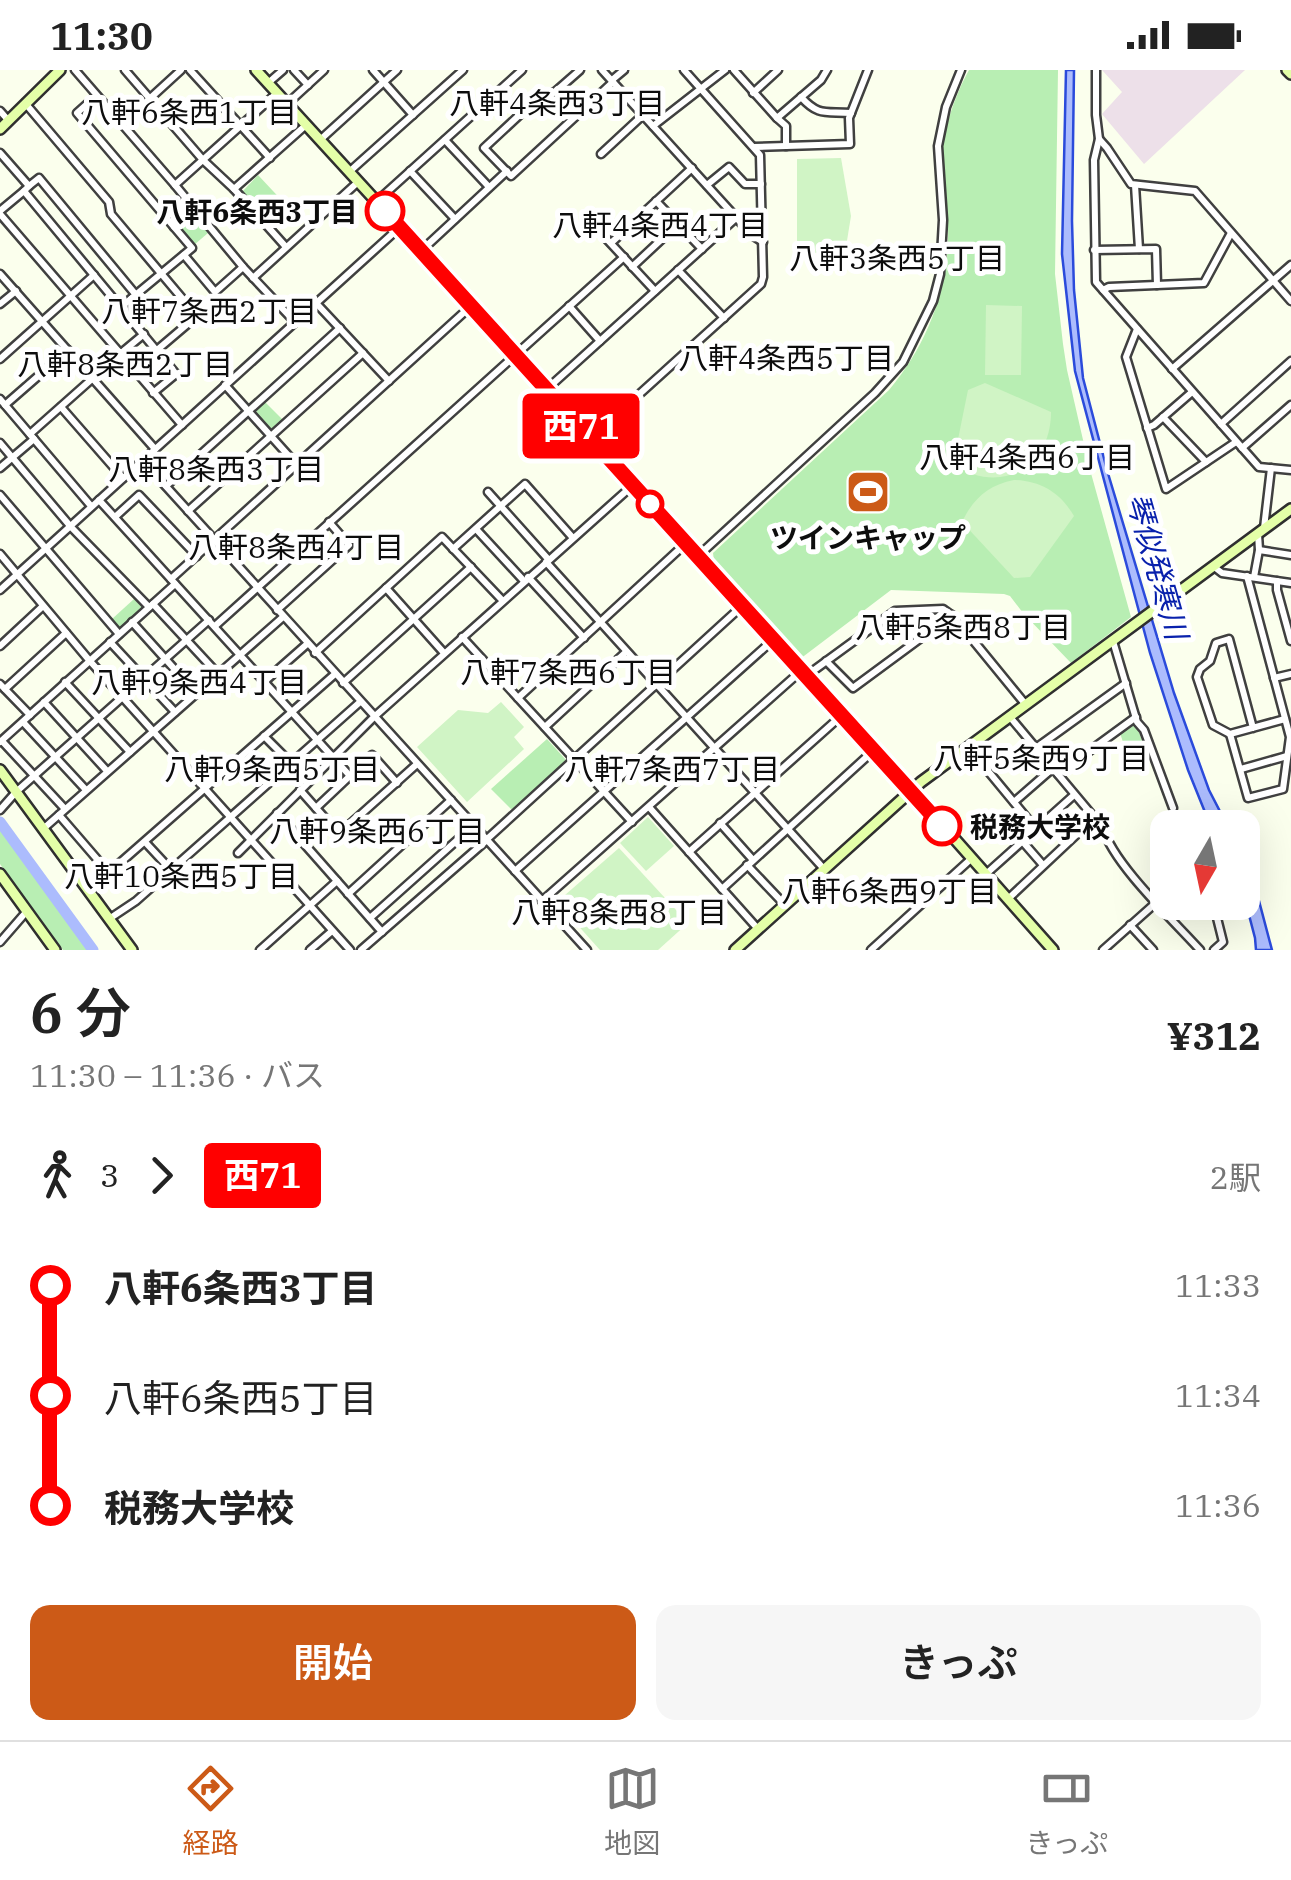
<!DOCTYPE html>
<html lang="ja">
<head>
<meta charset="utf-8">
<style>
	body { margin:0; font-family:"IBM Plex Serif","Noto Sans JP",serif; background:#f6f6f6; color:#222; height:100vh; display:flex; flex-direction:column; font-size:38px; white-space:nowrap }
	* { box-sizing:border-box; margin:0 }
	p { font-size:32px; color:#767676 }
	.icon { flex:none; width:55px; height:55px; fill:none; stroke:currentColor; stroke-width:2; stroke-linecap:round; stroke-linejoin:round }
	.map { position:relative; height:880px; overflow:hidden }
	.sheet { display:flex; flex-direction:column; background:#fff; flex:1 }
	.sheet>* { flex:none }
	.badge { padding:0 20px; border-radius:8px; font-size:35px; line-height:65px }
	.needle { width:65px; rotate:189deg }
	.tools { position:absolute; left:1150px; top:740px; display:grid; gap:20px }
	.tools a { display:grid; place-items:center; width:110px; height:110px; border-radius:20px; background:#fff; box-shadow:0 10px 40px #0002; font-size:50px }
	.map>.badge { position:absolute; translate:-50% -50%; box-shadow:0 0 0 5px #fff }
	.legs { display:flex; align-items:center; gap:15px; height:110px; padding:0 30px; font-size:32px }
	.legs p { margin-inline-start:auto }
	.summary { display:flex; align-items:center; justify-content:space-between; height:170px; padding:0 30px }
	h1 { font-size:55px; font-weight:600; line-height:75px }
	.cta { display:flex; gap:20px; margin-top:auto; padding:20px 30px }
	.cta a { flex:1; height:115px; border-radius:20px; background:#cc5a17; color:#fff; font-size:40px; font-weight:600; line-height:115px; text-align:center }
	.cta a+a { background:#f6f6f6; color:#222 }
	ul { padding:0 30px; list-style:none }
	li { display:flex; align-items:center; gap:35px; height:110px; font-size:38px }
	li i { display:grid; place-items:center; width:15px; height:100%; margin:0 12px; background:currentColor }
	li i::after { content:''; width:25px; height:25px; margin:-12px; border:8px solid; border-radius:50%; background:#fff }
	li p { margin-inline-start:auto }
	li:first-child i { background:linear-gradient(#0000 50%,currentColor 0) }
	li:last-child i { background:linear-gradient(currentColor 50%,#0000 0) }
	.status { display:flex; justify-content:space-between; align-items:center; height:70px; padding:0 50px; background:#fff; direction:ltr }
	.status svg { height:28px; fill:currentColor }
	.tabs { display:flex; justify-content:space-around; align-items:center; height:140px; border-top:2px solid #e0e0e0; background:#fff; font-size:28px; color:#767676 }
	.tabs a { display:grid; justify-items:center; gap:5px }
	.tabs .current { color:#cc5a17 }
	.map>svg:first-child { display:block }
</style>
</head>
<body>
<div class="status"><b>11:30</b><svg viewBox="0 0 49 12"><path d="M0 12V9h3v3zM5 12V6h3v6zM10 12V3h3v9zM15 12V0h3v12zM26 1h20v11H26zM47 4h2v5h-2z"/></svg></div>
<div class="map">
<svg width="1291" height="880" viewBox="0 0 1291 880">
	<rect width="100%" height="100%" fill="#fbffed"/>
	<path fill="#ede0e9" d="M1102,0h143l-101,94 -42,-50 20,-22z"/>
	<g fill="#b8eeb3">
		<path d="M969,0h89l-3,204 8,70 4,26 22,96 42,151 -60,46 -48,-50 -13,-17 -6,-2 -113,-4 -91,69 -86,-98 -1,-8 176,-163c38,-45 61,-103 59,-163 0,-20 -6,-41 -6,-61 -1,-31 12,-69 27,-96z"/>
		<path d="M258,105l30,32 -20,16 -26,-31z"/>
		<path d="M194,147l14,16 -14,12 -15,-16z"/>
		<path d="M265,332l19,19 -11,9h-3l-14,-17 1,-3z"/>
		<path d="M134,529l9,9 -23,20 -8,-9z"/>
		<path d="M1132,655l5,2 9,24h-20l-6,-18z"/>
		<path d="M547,669l19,21 -51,48 -4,1 -20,-20z"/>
		<path d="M0,757l83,114 6,9h-26l-63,-86z"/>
	</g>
	<g fill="#d0f4c5">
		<path d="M841,88l10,58 -6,37h-48v-94z"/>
		<path d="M986,235l36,1 -1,69h-36z"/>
		<path d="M985,313l66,29c0,56 -51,84 -98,52l15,-74z"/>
		<path d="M1014,410c28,1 46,13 60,36l-44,61 -16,1 -52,-56c11,-23 26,-37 52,-42z"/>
		<path d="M501,632l23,25 -10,10 10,12 -57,53 -50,-55 41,-37 30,3z"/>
		<path d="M648,747l26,29 -28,25 -26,-28z"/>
		<path d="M619,778l69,75 -30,27h-58l-43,-48z"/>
	</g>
	<g fill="#acbcfd" stroke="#2b4bdb" stroke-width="2.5">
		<path d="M1066,0h8l-2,151 2,69 9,88 24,92 67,223 35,97 19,37h-17l-23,-57 -38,-117 -75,-282 -13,-117z"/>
		<path d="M1243,789l16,42 13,49h-16l-1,-12 -12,-46z"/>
	</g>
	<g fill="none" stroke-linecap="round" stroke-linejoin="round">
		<path stroke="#acbcfd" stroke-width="11" d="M0,752l93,128"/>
		<defs>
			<g id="street">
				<path d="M75,0l100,115 68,82 52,55"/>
				<path d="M125,0l78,90 31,29 52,58"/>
				<path d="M190,0l80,88"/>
				<path d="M294,0l14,15"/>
				<path d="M373,0l40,45"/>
				<path d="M580,0l-25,22 -13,2 -58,54 27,28 102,-94"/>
				<path d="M602,0l150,165 11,7"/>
				<path d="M734,0l43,48 44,-38 6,-10"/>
				<path d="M1096,0v45l3,24 -5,21 2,122 163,185 32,3"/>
				<path d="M612,10l12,-10"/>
				<path d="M268,13l15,-13"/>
				<path d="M753,23l25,-23"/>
				<path d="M96,26l-19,17 115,135 -71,59"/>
				<path d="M801,27c18,20 25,14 50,16"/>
				<path d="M25,33l84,99 2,12 86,102 -40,34"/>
				<path d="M287,34l37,-34"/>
				<path d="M0,41l8,9"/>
				<path d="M777,48l9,8v20"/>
				<path d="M122,54l59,-54"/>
				<path d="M653,56l72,-56"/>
				<path d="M1099,69l8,9 24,36 64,7 96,110"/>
				<path d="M320,70l77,-70"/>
				<path d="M445,70l44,47"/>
				<path d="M754,77l96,-3 -1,-26 19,-48"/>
				<path d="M0,83l29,33 10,-8 97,117"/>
				<path d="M601,84l42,-39"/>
				<path d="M410,101l45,48"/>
				<path d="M349,102l114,-102"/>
				<path d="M175,115l102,-92"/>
				<path d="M707,115l22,-18 16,17h16"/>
				<path d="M1135,115l4,64"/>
				<path d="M29,116l-5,5 152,183 -23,19"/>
				<path d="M234,119l72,-64"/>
				<path d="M656,131l46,48"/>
				<path d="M376,132l146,-132"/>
				<path d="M0,141l24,-20"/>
				<path d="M0,144l182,211"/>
				<path d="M174,157l20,-16"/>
				<path d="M602,164l53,57"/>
				<path d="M611,173l81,-75"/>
				<path d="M1094,180l62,-1 1,36"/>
				<path d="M421,181l86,-80"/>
				<path d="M184,185l31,37 28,-25"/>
				<path d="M632,197l46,-43"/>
				<path d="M678,200l46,48"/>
				<path d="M0,204l155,175"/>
				<path d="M253,208l105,-96"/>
				<path d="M1103,220l6,-3 95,-4 27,-50"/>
				<path d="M316,233l73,78"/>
				<path d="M0,234l16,-13"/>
				<path d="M569,236l31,35"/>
				<path d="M1137,259l-11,28 40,132 70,-47"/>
				<path d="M120,284l24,-20"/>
				<path d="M0,289l94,-84"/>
				<path d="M1172,299l119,-104"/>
				<path d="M225,315l72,80"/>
				<path d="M547,319l190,-172"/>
				<path d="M0,329l91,107"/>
				<path d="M5,335l63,-55"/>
				<path d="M61,337l62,71"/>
				<path d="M1163,347l43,45"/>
				<path d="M1221,354l70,-63"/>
				<path d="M1147,358l7,-3 38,-33"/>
				<path d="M30,364l63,-56"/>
				<path d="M592,367l169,-153 2,-7 -3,-122 -76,-85"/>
				<path d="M0,373l71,84 78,80"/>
				<path d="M1242,378l49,-43"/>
				<path d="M142,390l445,490"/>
				<path d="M0,398l34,-29"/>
				<path d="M166,416l174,-158"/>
				<path d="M488,422l60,67"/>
				<path d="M0,425l119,139"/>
				<path d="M99,430l251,276"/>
				<path d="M188,441l175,-158"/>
				<path d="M115,447l24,-22 58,61"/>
				<path d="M1264,458l7,-60"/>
				<path d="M476,459l48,52"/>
				<path d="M453,479l72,-65 48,54"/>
				<path d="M1259,480l32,5"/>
				<path d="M0,484l89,106 261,290"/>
				<path d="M697,487l178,-164 28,-31 30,-61 7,-27 3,-54 -5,-74 8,-39 15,-37"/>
				<path d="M546,492l278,307"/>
				<path d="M1213,496l9,7 69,10"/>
				<path d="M528,507l56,61"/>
				<path d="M1254,507l5,-27 -1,-16"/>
				<path d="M171,509l300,-273"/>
				<path d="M1277,511v9l14,51"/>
				<path d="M386,518l58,65"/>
				<path d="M0,520l400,-363"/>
				<path d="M153,534l64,69"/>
				<path d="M277,540l72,-65 -20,-23"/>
				<path d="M132,552l64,71"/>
				<path d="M215,556l409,-369"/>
				<path d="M462,567l170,185"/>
				<path d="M1113,571l24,81 7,8 29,78"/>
				<path d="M110,572l65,70"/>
				<path d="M0,576l43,-40"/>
				<path d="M315,583l127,-116 60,63"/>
				<path d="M826,591l27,27 99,-73"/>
				<path d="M806,606l89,-65 48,-2 11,8 72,88"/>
				<path d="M1274,608l17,-4"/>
				<path d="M265,611l42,-37"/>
				<path d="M65,612l65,70"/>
				<path d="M343,613l128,-116"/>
				<path d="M0,614l30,31"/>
				<path d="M5,619l61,-56"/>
				<path d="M518,628l167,-154"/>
				<path d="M44,632l63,69"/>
				<path d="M1010,647l93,111c10,36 71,93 97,122"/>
				<path d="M23,652l63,68"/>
				<path d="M545,657l81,-75"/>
				<path d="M1253,658l-24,-89 -13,4 -6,18 -10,8 -3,8 16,48 17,9 55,-15"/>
				<path d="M1230,664l18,64 35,-9 7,-52 -43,-161"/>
				<path d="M264,666l45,45"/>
				<path d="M2,671l63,68"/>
				<path d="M0,672l175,-158"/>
				<path d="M969,678l67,81"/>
				<path d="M1036,678l90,-65"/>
				<path d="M1241,699l46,-13"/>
				<path d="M1058,704l78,-57"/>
				<path d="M300,720l39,44 78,-70"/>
				<path d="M1014,732l39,-34"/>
				<path d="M649,737l109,122"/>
				<path d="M316,738l56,-53 25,28"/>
				<path d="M0,740l16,-18 193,-172"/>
				<path d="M277,743l105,119"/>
				<path d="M59,745l50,58"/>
				<path d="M720,753l33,37"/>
				<path d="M43,759l240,-212"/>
				<path d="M486,770l256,-234"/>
				<path d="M145,772l26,28"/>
				<path d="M1023,772l20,23"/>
				<path d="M689,782l152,-136"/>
				<path d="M238,783l136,-136 259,-232"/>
				<path d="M747,795l38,40"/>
				<path d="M515,801l258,-231"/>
				<path d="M986,804l88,-79"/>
				<path d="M722,819l151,-138"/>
				<path d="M88,821l247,-217"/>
				<path d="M348,824l103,-94"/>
				<path d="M1008,829l68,-64"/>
				<path d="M542,831l259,-230"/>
				<path d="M1213,832l10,40 -9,8"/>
				<path d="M370,848l104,-93"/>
				<path d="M109,849l27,-18 224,-199"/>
				<path d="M1130,855l23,25"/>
				<path d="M0,872l27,-31"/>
				<path d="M260,880l77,-69"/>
				<path d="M310,880l22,-19"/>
				<path d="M361,880l126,-110"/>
				<path d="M871,880l101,-92"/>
				<path d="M1103,880l65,-58"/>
			</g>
			<g id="secondary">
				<path d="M256,0l336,367 93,107 237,258 131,148"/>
				<path d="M1287,0l4,4"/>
				<path d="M0,59l60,-59"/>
				<path d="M0,700l132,180"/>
				<path d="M0,804l55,76"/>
				<path d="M735,880l186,-168 370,-273"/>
			</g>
		</defs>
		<use href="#street" stroke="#404040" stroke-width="11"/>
		<use href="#secondary" stroke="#2f2f2f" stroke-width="14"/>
		<use href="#street" stroke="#fff" stroke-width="6"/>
		<use href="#secondary" stroke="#e4ffa8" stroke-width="9"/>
	</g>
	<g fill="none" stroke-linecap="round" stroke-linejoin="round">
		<defs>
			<path id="line-1" d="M385,141l557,615"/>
		</defs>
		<use href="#line-1" stroke="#fff" stroke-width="22"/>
		<use href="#line-1" stroke="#f00" stroke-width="15"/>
	</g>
	<defs>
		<symbol id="stadium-square" viewBox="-11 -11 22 22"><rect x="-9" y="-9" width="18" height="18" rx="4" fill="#cc5a17" stroke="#fff"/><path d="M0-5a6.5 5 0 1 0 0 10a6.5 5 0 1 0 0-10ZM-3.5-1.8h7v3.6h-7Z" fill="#fff"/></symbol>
	</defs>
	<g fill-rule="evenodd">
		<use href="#stadium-square" x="843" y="397" width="50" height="50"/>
	</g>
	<g fill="#fff" stroke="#f00" stroke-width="5">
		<circle cx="385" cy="141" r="18"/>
		<circle cx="650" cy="434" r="12"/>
		<circle cx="942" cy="756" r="18"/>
	</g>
	<g text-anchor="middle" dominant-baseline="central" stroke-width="10" stroke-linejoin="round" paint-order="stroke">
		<g font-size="28" font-weight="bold" fill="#0d0d0d" stroke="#fff" text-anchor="end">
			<text x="358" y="141">八軒6条西3丁目</text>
			<text x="970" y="756" text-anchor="start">税務大学校</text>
		</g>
		<g font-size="28" font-weight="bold" fill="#0d0d0d" stroke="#fff">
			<text x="868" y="467">ツインキャップ</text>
		</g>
		<g font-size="30" fill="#0d0d0d" stroke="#fff">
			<text x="557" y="32">八軒4条西3丁目</text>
			<text x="189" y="41">八軒6条西1丁目</text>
			<text x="660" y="154">八軒4条西4丁目</text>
			<text x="897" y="187">八軒3条西5丁目</text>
			<text x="209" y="240">八軒7条西2丁目</text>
			<text x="786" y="287">八軒4条西5丁目</text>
			<text x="125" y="293">八軒8条西2丁目</text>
			<text x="1027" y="386">八軒4条西6丁目</text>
			<text x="216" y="398">八軒8条西3丁目</text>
			<text x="296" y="476">八軒8条西4丁目</text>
			<text x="963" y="556">八軒5条西8丁目</text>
			<text x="568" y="601">八軒7条西6丁目</text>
			<text x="199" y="611">八軒9条西4丁目</text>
			<text x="1041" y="687">八軒5条西9丁目</text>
			<text x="272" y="698">八軒9条西5丁目</text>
			<text x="672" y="698">八軒7条西7丁目</text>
			<text x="377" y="760">八軒9条西6丁目</text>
			<text x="181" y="805">八軒10条西5丁目</text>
			<text x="889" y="820">八軒6条西9丁目</text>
			<text x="619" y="841">八軒8条西8丁目</text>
		</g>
		<g font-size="30" font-style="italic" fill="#0921ac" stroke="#fff">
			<text transform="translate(1158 496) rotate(74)">琴似発寒川</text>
		</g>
	</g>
</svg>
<div class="tools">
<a><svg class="needle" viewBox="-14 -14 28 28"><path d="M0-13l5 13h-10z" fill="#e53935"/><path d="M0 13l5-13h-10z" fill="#767676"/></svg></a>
</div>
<b class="badge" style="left:581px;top:356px;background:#f00;color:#fff">西71</b>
</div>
<section class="sheet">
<div class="summary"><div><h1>6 分</h1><p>11:30 – 11:36 · バス</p></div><b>¥312</b></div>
<div class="legs"><svg class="icon" aria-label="walk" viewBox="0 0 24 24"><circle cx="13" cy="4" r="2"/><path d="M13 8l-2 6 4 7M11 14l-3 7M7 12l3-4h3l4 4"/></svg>3<svg class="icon" aria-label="forward" viewBox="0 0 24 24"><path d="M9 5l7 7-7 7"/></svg><b class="badge" style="background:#f00;color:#fff">西71</b><p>2駅</p></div>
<ul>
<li><i style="color:#f00"></i><b>八軒6条西3丁目</b><p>11:33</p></li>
<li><i style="color:#f00"></i><span>八軒6条西5丁目</span><p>11:34</p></li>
<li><i style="color:#f00"></i><b>税務大学校</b><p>11:36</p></li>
</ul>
<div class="cta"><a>開始</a><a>きっぷ</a></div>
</section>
<nav class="tabs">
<a class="current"><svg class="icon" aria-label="directions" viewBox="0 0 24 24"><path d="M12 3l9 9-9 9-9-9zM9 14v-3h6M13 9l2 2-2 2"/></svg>経路</a>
<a><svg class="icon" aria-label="map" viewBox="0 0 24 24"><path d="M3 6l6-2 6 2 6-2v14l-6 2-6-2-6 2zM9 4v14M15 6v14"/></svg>地図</a>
<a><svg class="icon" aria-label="tickets" viewBox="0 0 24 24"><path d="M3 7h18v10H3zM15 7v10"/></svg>きっぷ</a>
</nav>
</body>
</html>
